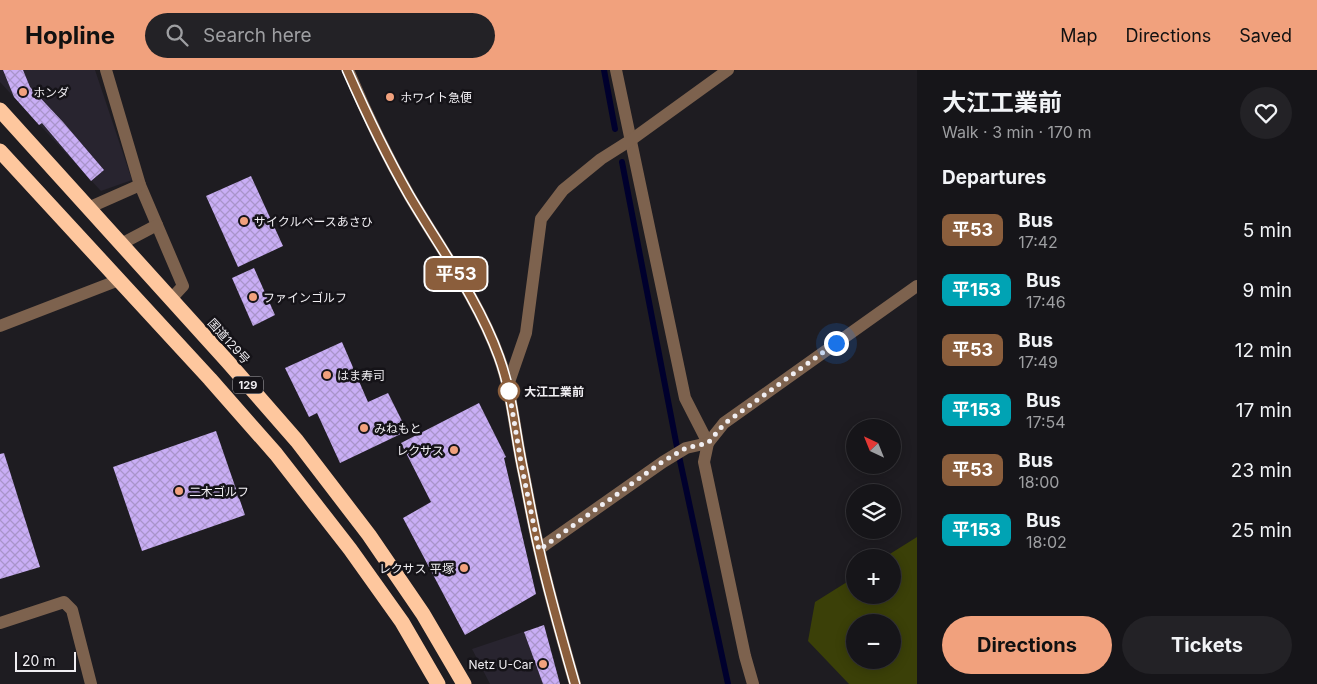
<!DOCTYPE html>
<html lang="en">
<head>
<meta charset="utf-8">
<style>
	body { margin:0; font-family:Inter,"Noto Sans JP",sans-serif; background:#232226; color:#f1f3f6; height:100vh; display:flex; flex-direction:column; font-size:19px; white-space:nowrap }
	* { box-sizing:border-box; margin:0 }
	p { font-size:16px; color:#9e9fa2 }
	.icon { flex:none; width:28px; height:28px; fill:none; stroke:currentColor; stroke-width:2; stroke-linecap:round; stroke-linejoin:round }
	.map { position:relative; flex:1; overflow:hidden }
	.side { display:flex; flex-direction:column; background:#161519; width:400px }
	.side>* { flex:none }
	.badge { padding:0 10px; border-radius:8px; font-size:18px; line-height:32px }
	.needle { width:32px; rotate:317deg }
	.tools { position:absolute; left:846px; top:349px; display:grid; gap:10px }
	.tools a { display:grid; place-items:center; width:55px; height:55px; border-radius:50%; background:#161519; box-shadow:0 2px 12px #0003,0 0 0 1px #353438; font-size:25px }
	.scale { position:absolute; left:15px; bottom:12px; width:61px; box-sizing:border-box; padding-left:5px; border:2px solid #f0eef2; border-top:0; font-size:14px; line-height:18px; white-space:nowrap; color:#f0eef2; -webkit-text-stroke:4px #151318; paint-order:stroke }
	.you { position:absolute; width:25px; height:25px; margin:-12px; border:4px solid #fff; border-radius:50%; background:#1a73e8; box-shadow:0 0 0 8px #1a73e833 }
	.map>.badge { position:absolute; translate:-50% -50%; box-shadow:0 0 0 2px #fff }
	h2 { padding:0 25px; font-size:19px; line-height:45px }
	.round { display:grid; place-items:center; flex:none; width:52px; height:52px; border-radius:26px; background:#232226 }
	.summary { display:flex; align-items:center; justify-content:space-between; height:85px; padding:0 25px }
	h1 { font-size:24px; font-weight:700; line-height:38px }
	.cta { display:flex; gap:10px; margin-top:auto; padding:10px 25px }
	.cta a { flex:1; height:58px; border-radius:30px; background:#f1a17d; color:#111; font-size:20px; font-weight:700; line-height:58px; text-align:center }
	.cta a+a { background:#232226; color:#f1f3f6 }
	ul { padding:0; list-style:none }
	li { display:flex; align-items:center; gap:15px; height:60px; padding:0 25px }
	li div { flex:1 }
	li b { display:block; font-size:19px }
	li em { font-style:normal }
	li .badge { min-width:55px; font-weight:700; text-align:center }
	header { display:flex; align-items:center; gap:30px; box-sizing:border-box; height:70px; padding:0 25px; background:#f1a17d; color:#111 }
	header strong { font-size:24px }
	nav { display:flex; gap:28px; margin-inline-start:auto; font-size:18px }
	.search { width:350px; height:45px; background:#232226; display:flex; align-items:center; gap:12px; box-sizing:border-box; padding:0 18px; border-radius:28px; color:#9e9fa2; font-size:19px }
	main { display:flex; flex:1; min-height:0 }
	.map>svg:first-child { display:block }
</style>
</head>
<body>
<header>
<strong>Hopline</strong>
<div class="search"><svg class="icon" aria-label="search" viewBox="0 0 24 24"><circle cx="10" cy="10" r="6"/><path d="M15 15l6 6"/></svg>Search here</div>
<nav><a>Map</a><a>Directions</a><a>Saved</a></nav>
</header>
<main>
<div class="map">
<svg width="917" height="614" viewBox="0 0 917 614">
	<defs>
		<pattern id="building-cross-hatch" width="8" height="8" patternUnits="userSpaceOnUse" patternTransform="scale(1.25)"><rect width="8" height="8" fill="#c9aef5"/><path d="M0 0l8 8M0 8l8-8" fill="none" stroke="#a994ca"/></pattern>
	</defs>
	<rect width="100%" height="100%" fill="#1e1c21"/>
	<g fill="#28242f">
		<path d="M0,0h95l37,110 -31,11 -101,-109z"/>
		<path d="M544,555l15,59h-69l-18,-35z"/>
	</g>
	<path fill="#3b4008" fill-rule="evenodd" d="M917,467v147h-68l-41,-43 7,-39 40,-25v18h37v-37l-7,-1zM855,552h37v38h-37z"/>
	<g fill="none" stroke-linecap="round" stroke-linejoin="round">
		<g stroke="#00002d" stroke-width="6">
			<path d="M604,0l11,59"/>
			<path d="M622,92l54,280 52,242"/>
		</g>
	</g>
	<g fill="url(#building-cross-hatch)">
		<path d="M3,0h20l7,17 33,35 41,48 -13,11 -49,-58 -3,2 -25,-28z"/>
		<path d="M251,106l32,70 -45,21 -32,-71z"/>
		<path d="M254,198l21,47 -22,11 -21,-48z"/>
		<path d="M342,272l26,60 20,-9 19,38 -67,32 -23,-50 -8,4 -24,-49z"/>
		<path d="M479,333l27,54 -2,1 32,136 -71,41 -62,-117 28,-16 -30,-59z"/>
		<path d="M216,361l29,84 -103,36 -29,-84z"/>
		<path d="M4,383l36,114 -40,12v-125z"/>
		<path d="M544,555l16,59h-17l-19,-52z"/>
	</g>
	<g fill="none" stroke-linecap="round" stroke-linejoin="round">
		<g stroke="#7d624e" stroke-width="12">
			<path d="M106,0l34,115 43,101 -12,13"/>
			<path d="M348,0c18,43 38,85 61,125 31,53 69,104 90,162 14,38 16,78 25,118 5,25 9,49 15,74 10,45 23,90 36,135"/>
			<path d="M616,0l69,328 23,45"/>
			<path d="M88,138l52,-23"/>
			<path d="M121,174l36,-19"/>
			<path d="M0,256l119,-46"/>
			<path d="M508,315l18,-52 15,-114 22,-29 38,-31 30,-19 97,-70"/>
			<path d="M539,479l124,-87 23,-14 22,-5"/>
			<path d="M0,553l64,-21 8,8 19,74"/>
			<path d="M753,614l-8,-28 -41,-194 4,-19 16,-20 193,-137"/>
		</g>
		<g stroke="#fec79e" stroke-width="15">
			<path d="M0,40l228,252 69,79 72,94 54,79 41,70"/>
			<path d="M0,81l210,228 66,75 74,95 52,73 36,62"/>
		</g>
	</g>
	<g fill="none" stroke-linecap="round" stroke-linejoin="round">
		<defs>
			<path id="line" d="M347,0c19,43 39,85 62,125 31,53 69,104 90,162 14,38 16,78 25,118 5,25 9,49 15,74 10,45 23,90 36,135"/>
		</defs>
		<use href="#line" stroke="#fff" stroke-width="11"/>
		<use href="#line" stroke="#8b5e3c" stroke-width="8"/>
		<path stroke="#f0eef2" stroke-width="5" stroke-dasharray="0 9" d="M509,321l-1,-6 14,83 17,82 123,-88 24,-14 22,-5 16,-19 112,-81"/>
	</g>
	<g fill="#f1a17d" stroke="#151318" stroke-width="2">
		<circle cx="23" cy="22" r="5"/>
		<circle cx="390" cy="27" r="5"/>
		<circle cx="244" cy="151" r="5"/>
		<circle cx="253" cy="227" r="5"/>
		<circle cx="327" cy="305" r="5"/>
		<circle cx="364" cy="358" r="5"/>
		<circle cx="454" cy="380" r="5"/>
		<circle cx="179" cy="421" r="5"/>
		<circle cx="464" cy="498" r="5"/>
		<circle cx="543" cy="594" r="5"/>
	</g>
	<circle fill="#fff" stroke="#8b5e3c" stroke-width="2.5" cx="509" cy="321" r="10"/>
	<g text-anchor="middle" dominant-baseline="central" stroke-width="5" stroke-linejoin="round" paint-order="stroke">
		<rect fill="#151318" stroke="#aeacb1" stroke-width="1" x="233" y="306.5" width="30" height="17" rx="4"/>
		<g font-size="11" font-weight="bold" fill="#f0eef2">
			<text x="248" y="315">129</text>
		</g>
		<g font-size="12" fill="#f0eef2" stroke="#151318" text-anchor="start">
			<text x="33" y="22">ホンダ</text>
			<text x="400" y="27">ホワイト急便</text>
			<text x="254" y="151">サイクルベースあさひ</text>
			<text x="263" y="227">ファインゴルフ</text>
			<text x="337" y="305">はま寿司</text>
			<text x="374" y="358">みねもと</text>
			<text x="444" y="380" text-anchor="end">レクサス</text>
			<text x="189" y="421">二木ゴルフ</text>
			<text x="454" y="498" text-anchor="end">レクサス 平塚</text>
			<text x="533" y="594" text-anchor="end">Netz U-Car</text>
		</g>
		<g font-size="12" fill="#f0eef2" stroke="#151318">
			<text transform="translate(229 271) rotate(48)">国道129号</text>
		</g>
		<g font-size="12" font-weight="bold" fill="#f0eef2" stroke="#151318" text-anchor="start">
			<text x="524" y="321">大江工業前</text>
		</g>
	</g>
</svg>
<div class="tools">
<a><svg class="needle" viewBox="-14 -14 28 28"><path d="M0-13l5 13h-10z" fill="#e53935"/><path d="M0 13l5-13h-10z" fill="#9e9fa2"/></svg></a>
<a><svg class="icon" aria-label="layers" viewBox="0 0 24 24"><path d="M12 4l9 5-9 5-9-5zM3 14l9 5 9-5"/></svg></a>
<a>+</a>
<a>−</a>
</div>
<div class="scale">20 m</div>
<div class="you" style="left:836px;top:273px"></div>
<b class="badge" style="left:456px;top:204px;background:#8b5e3c;color:#fff">平53</b>
</div>
<section class="side">
<div class="summary"><div><h1>大江工業前</h1><p>Walk · 3 min · 170 m</p></div><a class="round"><svg class="icon" aria-label="heart" viewBox="0 0 24 24"><path d="M12 20l-8-8c-3-5 5-10 8-4 3-6 11-1 8 4z"/></svg></a></div>
<h2>Departures</h2>
<ul>
<li><span class="badge" style="background:#8b5e3c;color:#fff">平53</span><div><b>Bus</b><p>17:42</p></div><em>5 min</em></li>
<li><span class="badge" style="background:#00a3b4;color:#fff">平153</span><div><b>Bus</b><p>17:46</p></div><em>9 min</em></li>
<li><span class="badge" style="background:#8b5e3c;color:#fff">平53</span><div><b>Bus</b><p>17:49</p></div><em>12 min</em></li>
<li><span class="badge" style="background:#00a3b4;color:#fff">平153</span><div><b>Bus</b><p>17:54</p></div><em>17 min</em></li>
<li><span class="badge" style="background:#8b5e3c;color:#fff">平53</span><div><b>Bus</b><p>18:00</p></div><em>23 min</em></li>
<li><span class="badge" style="background:#00a3b4;color:#fff">平153</span><div><b>Bus</b><p>18:02</p></div><em>25 min</em></li>
</ul>
<div class="cta"><a>Directions</a><a>Tickets</a></div>
</section>
</main>
</body>
</html>
